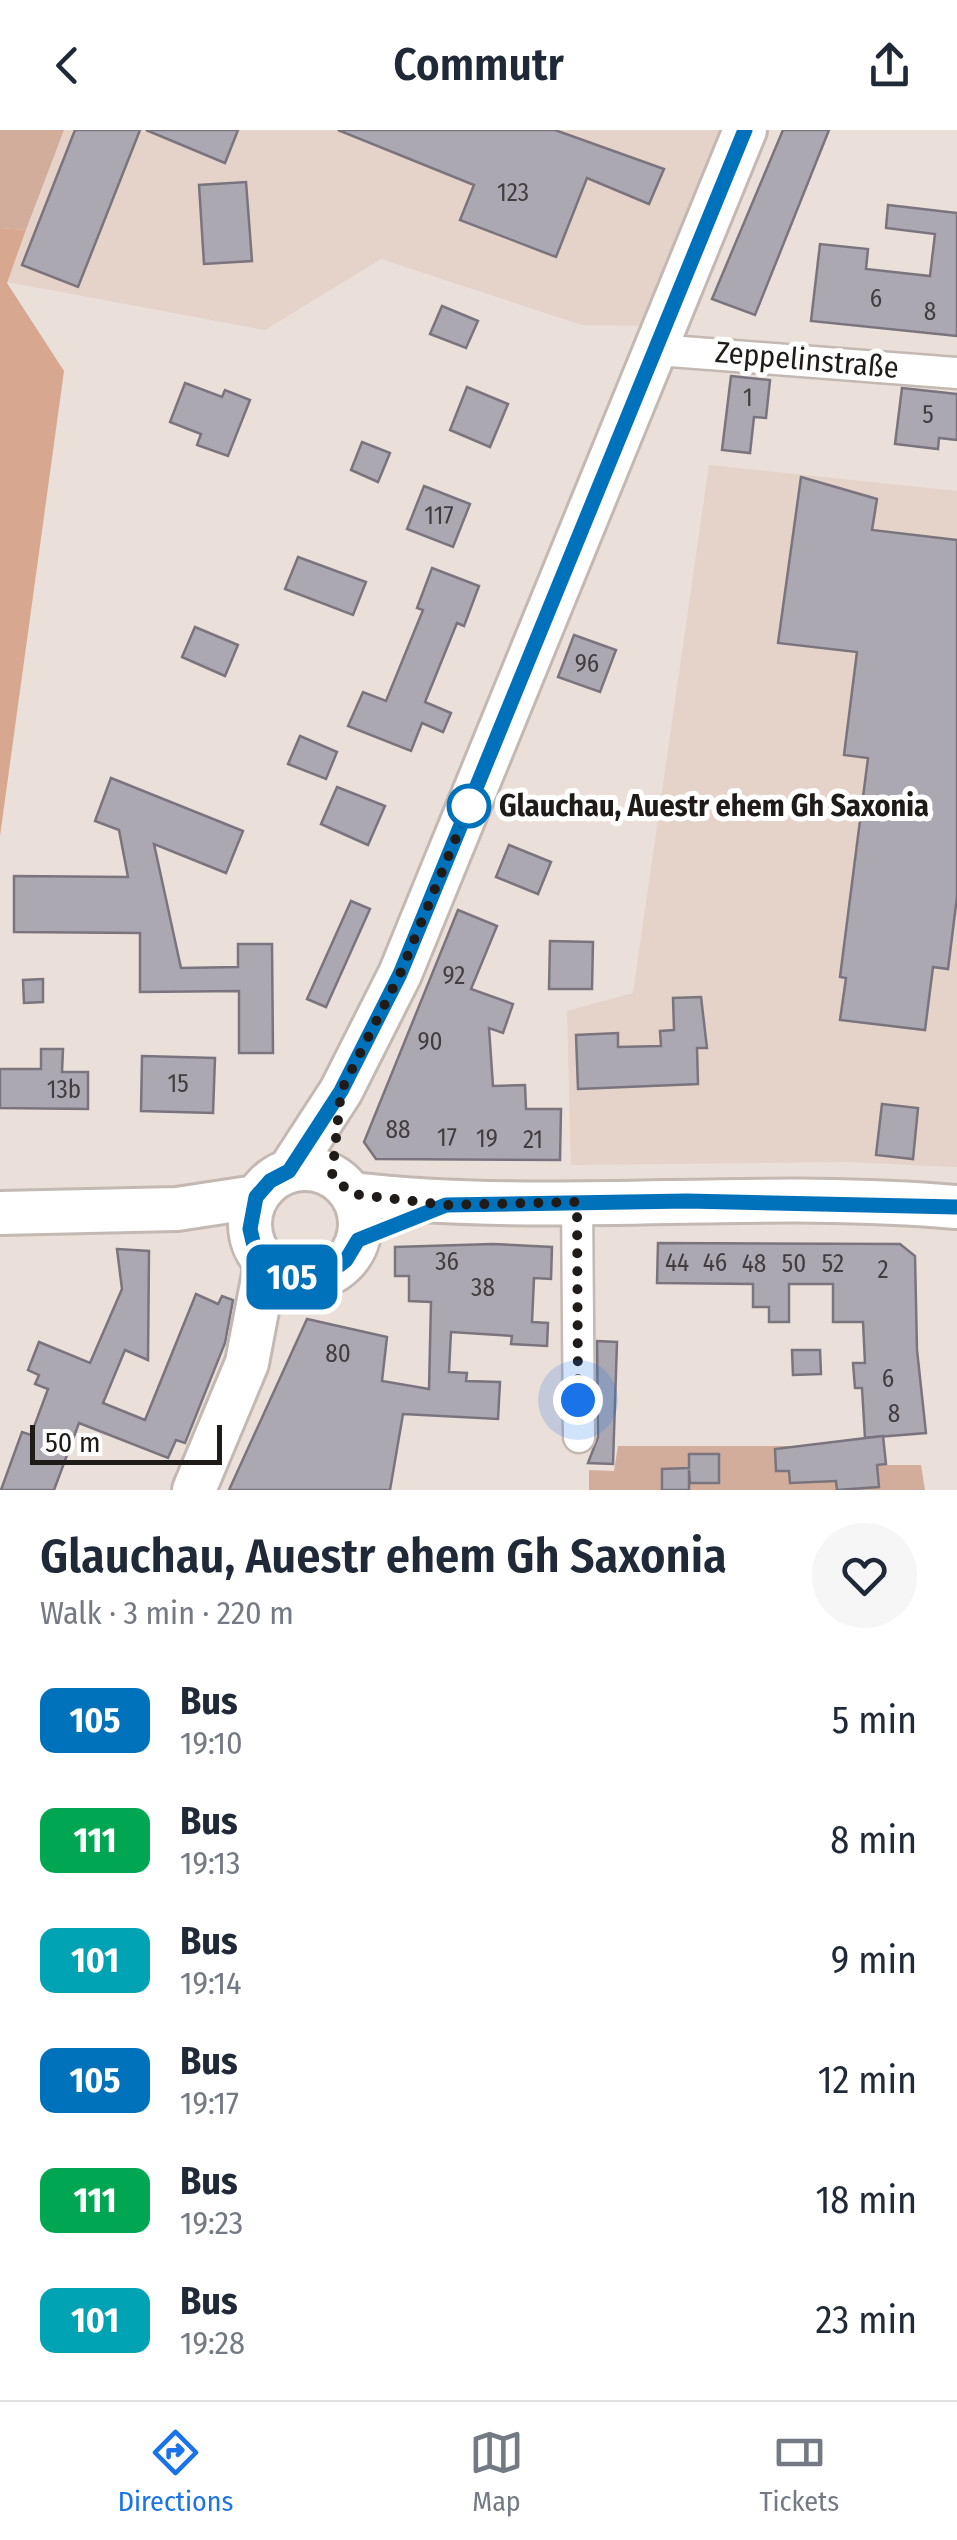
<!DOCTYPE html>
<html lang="en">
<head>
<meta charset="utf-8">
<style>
	body { margin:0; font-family:"Fira Sans Condensed",sans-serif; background:#f6f6f7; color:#1f2937; height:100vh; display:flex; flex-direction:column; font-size:38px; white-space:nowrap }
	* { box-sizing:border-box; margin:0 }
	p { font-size:32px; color:#747a83 }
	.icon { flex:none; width:55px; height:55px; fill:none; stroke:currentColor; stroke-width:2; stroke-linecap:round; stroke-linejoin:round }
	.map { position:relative; height:1360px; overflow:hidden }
	.side { display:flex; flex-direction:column; background:#fff; flex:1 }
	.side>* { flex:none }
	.badge { padding:0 20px; border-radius:15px; font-size:35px; line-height:65px }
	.scale { position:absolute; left:30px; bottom:25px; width:192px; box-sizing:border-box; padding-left:10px; border:5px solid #1f1b19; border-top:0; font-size:28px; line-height:35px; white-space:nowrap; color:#1f1b19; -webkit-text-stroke:8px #fff; paint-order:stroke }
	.you { position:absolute; width:50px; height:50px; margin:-25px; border:8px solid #fff; border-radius:50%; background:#1a73e8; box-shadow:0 0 0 15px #1a73e833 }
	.map>.badge { position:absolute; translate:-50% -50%; box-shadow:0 0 0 5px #fff }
	.round { display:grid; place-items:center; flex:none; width:105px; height:105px; border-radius:52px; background:#f6f6f7 }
	.overview { display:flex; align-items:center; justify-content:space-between; height:170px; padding:0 40px }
	h1 { font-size:48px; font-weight:600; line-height:75px }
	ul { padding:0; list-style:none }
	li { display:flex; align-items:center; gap:30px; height:120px; padding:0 40px }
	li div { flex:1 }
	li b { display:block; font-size:38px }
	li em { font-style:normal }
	li .badge { min-width:110px; font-weight:700; text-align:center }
	header { display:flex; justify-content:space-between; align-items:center; height:130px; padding:0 40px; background:#fff; font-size:45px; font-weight:600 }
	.menu { display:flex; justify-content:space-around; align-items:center; height:140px; border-top:2px solid #e0e1e3; background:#fff; font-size:28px; color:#747a83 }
	.menu a { display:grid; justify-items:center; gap:5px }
	.menu .selected { color:#1a73e8 }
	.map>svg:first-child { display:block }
</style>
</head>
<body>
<header><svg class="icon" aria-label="back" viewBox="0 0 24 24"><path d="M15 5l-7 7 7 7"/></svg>Commutr<svg class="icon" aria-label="share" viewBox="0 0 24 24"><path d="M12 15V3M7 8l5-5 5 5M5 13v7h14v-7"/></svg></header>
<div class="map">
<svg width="957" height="1360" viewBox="0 0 957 1360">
	<rect width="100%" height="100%" fill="#ebdfd9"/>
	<g fill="#e5d2c8">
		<path d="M64,0h681l-78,196 -85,-1 -201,-66 -116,71 -258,-48z"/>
		<path d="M709,335l248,26v676l-109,-5 -277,3 -4,-154 66,-18z"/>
	</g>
	<g fill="#d2ad9b">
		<path d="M0,0h64l-38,100 -26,-2z"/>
		<path d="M618,1316h218l41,19h44l4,25h-336v-20l25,1z"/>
	</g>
	<path fill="#d7a790" d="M0,98l26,2 -19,53 57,88 -64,465z"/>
	<g fill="#aca8b2" stroke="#79747d" stroke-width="2.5">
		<path d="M75,0h65l-62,157 -56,-22z"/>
		<path d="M146,0h92l-13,33z"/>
		<path d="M338,0h217l109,39 -15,35 -62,-26 -31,79 -96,-37 14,-35z"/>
		<path d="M783,0h46l-74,185 -43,-16z"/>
		<path d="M246,52l6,79 -48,3 -5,-79z"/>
		<path d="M888,75l69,8v123l-146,-15 9,-77 48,5 -2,20 64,7 5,-42 -49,-6z"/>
		<path d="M442,176l36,15 -12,27 -36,-14z"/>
		<path d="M731,246l39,4 -4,38 -12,-1 -4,36 -28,-3z"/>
		<path d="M185,253l37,14 3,-7 25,10 -22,56 -31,-11 4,-11 -31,-12z"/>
		<path d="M467,257l41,17 -18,43 -40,-17z"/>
		<path d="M902,258l55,6v46l-18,-2 -1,11 -43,-5z"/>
		<path d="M362,312l28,11 -12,29 -27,-12z"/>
		<path d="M801,347l76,22 -5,31 85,10v357l-9,72 -15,-2 -8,63 -85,-10 6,-42 -6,-1 28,-219 -24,-3 13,-103 -79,-9z"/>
		<path d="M424,356l46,18 -17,43 -46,-18z"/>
		<path d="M298,427l68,25 -13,33 -68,-26z"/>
		<path d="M432,438l47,18 -15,40 -7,-3 -32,79 26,11 -8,19 -21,-9 -11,28 -63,-25 15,-34 23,9 37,-91 -6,-2z"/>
		<path d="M195,497l43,18 -13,31 -43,-19z"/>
		<path d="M574,505l42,15 -16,42 -42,-15z"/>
		<path d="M300,606l37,16 -11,27 -38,-15z"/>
		<path d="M111,648l132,53 -17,42 -72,-29 27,124 57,-1v-23h34l1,109h-34v-62l-99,1v-59l-126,-1v-56l114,1 -9,-47 -24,-9z"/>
		<path d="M337,657l48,19 -17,39 -47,-21z"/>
		<path d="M509,715l42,17 -13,32 -42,-17z"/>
		<path d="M351,771l19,8 -44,98 -19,-8z"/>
		<path d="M458,780l39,16 -26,63 42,15 -10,29 -14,-5 4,58 32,-1 1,24h35l-1,51 -184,-1 -12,-17z"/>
		<path d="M550,811l43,1 -1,47h-43z"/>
		<path d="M43,849v23l-19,1 -1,-23z"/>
		<path d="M701,867l6,51h-10l1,36 -120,5 -2,-54 42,-2v14l43,-1 -1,-15 14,-1 -1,-32z"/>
		<path d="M41,919h22l-1,23h26v37l-88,-1v-39h41z"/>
		<path d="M142,926l73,2 -2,55 -72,-2z"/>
		<path d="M882,974l36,4 -5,51 -37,-4z"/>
		<path d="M658,1113l242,1 15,12 2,94 9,83 -61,5 -3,-50h-7l-2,-25h12l-2,-41h-30v-38h-44v38h-20v-15h-16v-23l-96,-1z"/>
		<path d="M493,1114l59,3 -1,32 -17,-1 -2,44 16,1 -1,23 -36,-2 1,-8 -61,-4 -2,40 18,1 -1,8 34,1 -2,37 -95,-5 -13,76h-161l78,-171 80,18 -5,44 47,8 2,-87 -22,-1v-25h-14v-29z"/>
		<path d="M117,1119l32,2 -1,109 -23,-10 -22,53 42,17 51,-126 22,10 4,-8 11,4 -8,43 -40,100 -9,-3 -8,18 -89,-35 -25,67h-53l21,-58 9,3 17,-46 -13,-5 4,-9 -11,-5 11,-28 51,21 32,-74z"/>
		<path d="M597,1211l20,1 -4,122 -25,-1 10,-26z"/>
		<path d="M792,1220h28l1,24 -28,1z"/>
		<path d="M883,1306l3,28 -9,1 2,22 -42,3 -1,-9 -46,2 -1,-12h-13l-1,-22z"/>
		<path d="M689,1324h30v29h-29l-1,-13v20h-27v-21l27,-1z"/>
	</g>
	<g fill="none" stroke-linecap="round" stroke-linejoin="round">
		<defs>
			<g id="street">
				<path d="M657,220l300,23"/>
				<path d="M577,1072l2,235"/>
			</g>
			<g id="secondary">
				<circle cx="305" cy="1094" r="55"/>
				<path d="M289,1041l52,-80 59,-117 345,-844"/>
				<path d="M352,1064c201,23 404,-5 605,13"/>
				<path d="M0,1083l177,-4 79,-12"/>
				<path d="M194,1360l53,-127 19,-100"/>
			</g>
		</defs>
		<use href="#street" stroke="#c3b8b2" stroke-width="35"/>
		<use href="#secondary" stroke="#c3b8b2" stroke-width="48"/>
		<use href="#street" stroke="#fff" stroke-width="30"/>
		<use href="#secondary" stroke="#fff" stroke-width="42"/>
	</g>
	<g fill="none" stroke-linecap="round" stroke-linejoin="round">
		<defs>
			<path id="line" d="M745,0l-345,844 -59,117 -52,80 -19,10 -14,16 -6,32 4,17 25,27 31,6 18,-5 18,-14 12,-20 88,-35 241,-4 270,6"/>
		</defs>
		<use href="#line" stroke="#fff" stroke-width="22"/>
		<use href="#line" stroke="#0072bc" stroke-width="15"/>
		<path stroke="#1f1b19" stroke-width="10" stroke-dasharray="0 18" d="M469,676l-69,168 -59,117 -9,85 20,18 94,11 131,-3 1,198"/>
	</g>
	<circle fill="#fff" stroke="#0072bc" stroke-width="5" cx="469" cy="676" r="20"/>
	<g text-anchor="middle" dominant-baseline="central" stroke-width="10" stroke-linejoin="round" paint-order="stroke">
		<g font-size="25" fill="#423e3f">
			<text x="513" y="63">123</text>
			<text x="876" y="169">6</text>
			<text x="930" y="182">8</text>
			<text x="748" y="268">1</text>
			<text x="928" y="285">5</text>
			<text x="439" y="386">117</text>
			<text x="587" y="534">96</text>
			<text x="454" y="846">92</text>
			<text x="430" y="912">90</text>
			<text x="178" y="954">15</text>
			<text x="64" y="960">13b</text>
			<text x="398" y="1000">88</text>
			<text x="447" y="1008">17</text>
			<text x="487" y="1009">19</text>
			<text x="533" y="1010">21</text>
			<text x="447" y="1132">36</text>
			<text x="677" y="1133">44</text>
			<text x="715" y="1133">46</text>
			<text x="754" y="1134">48</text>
			<text x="794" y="1134">50</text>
			<text x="833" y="1134">52</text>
			<text x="883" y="1140">2</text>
			<text x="483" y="1158">38</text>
			<text x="338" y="1224">80</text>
			<text x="888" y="1249">6</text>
			<text x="894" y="1284">8</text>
		</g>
		<g font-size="30" fill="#1f1b19" stroke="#fff">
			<text transform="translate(807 230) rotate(5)">Zeppelinstraße</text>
		</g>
		<g font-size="30" font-weight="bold" fill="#1f1b19" stroke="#fff" text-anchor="start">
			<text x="499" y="676">Glauchau, Auestr ehem Gh Saxonia</text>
		</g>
	</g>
</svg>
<div class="scale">50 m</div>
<div class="you" style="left:578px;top:1270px"></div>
<b class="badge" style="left:292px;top:1147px;background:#0072bc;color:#fff">105</b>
</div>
<section class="side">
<div class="overview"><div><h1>Glauchau, Auestr ehem Gh Saxonia</h1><p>Walk · 3 min · 220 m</p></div><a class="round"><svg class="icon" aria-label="heart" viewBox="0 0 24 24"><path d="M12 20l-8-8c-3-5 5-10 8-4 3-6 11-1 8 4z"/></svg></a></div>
<ul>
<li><span class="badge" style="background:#0072bc;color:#fff">105</span><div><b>Bus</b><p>19:10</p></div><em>5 min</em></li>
<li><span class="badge" style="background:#00a651;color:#fff">111</span><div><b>Bus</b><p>19:13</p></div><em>8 min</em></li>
<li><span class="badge" style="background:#00a3b4;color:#fff">101</span><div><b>Bus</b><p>19:14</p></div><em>9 min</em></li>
<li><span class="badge" style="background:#0072bc;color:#fff">105</span><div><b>Bus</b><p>19:17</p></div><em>12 min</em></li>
<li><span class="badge" style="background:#00a651;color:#fff">111</span><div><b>Bus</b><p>19:23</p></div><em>18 min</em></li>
<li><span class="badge" style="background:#00a3b4;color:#fff">101</span><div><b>Bus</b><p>19:28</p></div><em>23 min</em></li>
</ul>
</section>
<nav class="menu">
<a class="selected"><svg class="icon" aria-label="directions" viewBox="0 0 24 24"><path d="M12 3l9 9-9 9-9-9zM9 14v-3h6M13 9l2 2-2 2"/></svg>Directions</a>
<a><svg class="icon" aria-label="map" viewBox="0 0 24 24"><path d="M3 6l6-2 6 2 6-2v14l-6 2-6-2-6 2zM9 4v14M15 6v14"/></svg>Map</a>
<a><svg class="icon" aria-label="tickets" viewBox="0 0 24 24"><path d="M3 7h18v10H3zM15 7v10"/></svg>Tickets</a>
</nav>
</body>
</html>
